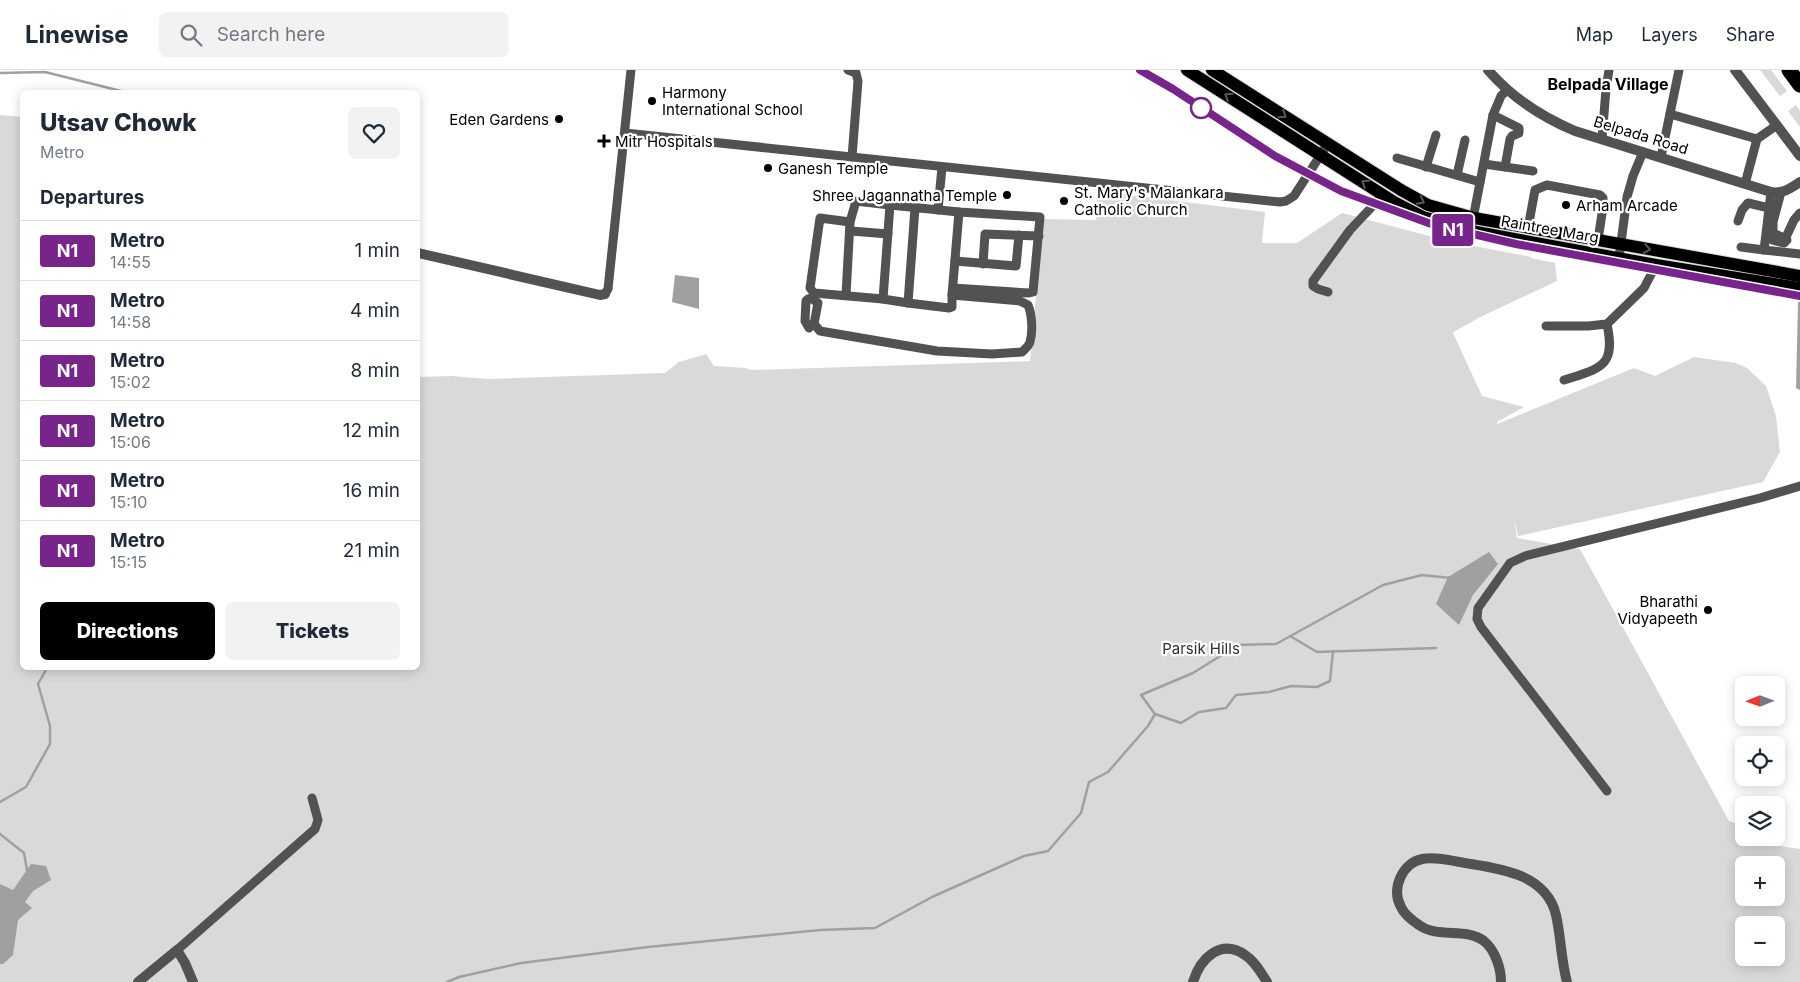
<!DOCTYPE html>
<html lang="en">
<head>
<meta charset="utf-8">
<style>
	body { margin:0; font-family:Inter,sans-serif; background:#f2f2f3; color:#1f2937; height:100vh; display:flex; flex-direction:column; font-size:19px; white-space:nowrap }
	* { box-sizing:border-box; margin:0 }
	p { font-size:16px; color:#747a83 }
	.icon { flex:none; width:28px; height:28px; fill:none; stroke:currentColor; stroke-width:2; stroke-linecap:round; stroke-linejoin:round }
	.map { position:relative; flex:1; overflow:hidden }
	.side { position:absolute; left:20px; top:20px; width:400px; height:580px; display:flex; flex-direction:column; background:#fff; border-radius:8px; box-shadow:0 2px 12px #0003 }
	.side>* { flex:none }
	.badge { padding:0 10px; border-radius:4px; font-size:18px; line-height:32px }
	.needle { width:32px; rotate:269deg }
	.controls { position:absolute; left:1735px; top:606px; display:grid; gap:10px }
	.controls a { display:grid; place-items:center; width:50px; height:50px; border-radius:8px; background:#fff; box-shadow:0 2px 12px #0003; font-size:25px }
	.map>.badge { position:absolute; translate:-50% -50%; box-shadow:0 0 0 2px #fff }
	h2 { padding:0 20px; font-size:19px; line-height:45px }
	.round { display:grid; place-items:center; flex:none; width:52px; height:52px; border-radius:8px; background:#f2f2f3 }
	.summary { display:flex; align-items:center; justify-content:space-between; height:85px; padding:0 20px }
	h1 { font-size:24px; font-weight:800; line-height:38px }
	.cta { display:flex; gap:10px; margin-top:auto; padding:10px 20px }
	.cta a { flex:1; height:58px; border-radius:8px; background:#000; color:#fff; font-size:20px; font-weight:800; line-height:58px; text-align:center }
	.cta a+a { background:#f2f2f3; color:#1f2937 }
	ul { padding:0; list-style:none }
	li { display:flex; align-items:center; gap:15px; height:60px; padding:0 20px; border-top:1px solid #e0e1e3 }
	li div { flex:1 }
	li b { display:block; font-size:19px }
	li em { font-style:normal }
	li .badge { min-width:55px; font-weight:700; text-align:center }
	header { display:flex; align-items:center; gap:30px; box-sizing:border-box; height:70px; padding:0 25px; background:#fff; border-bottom:1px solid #e0e1e3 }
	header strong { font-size:24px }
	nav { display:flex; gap:28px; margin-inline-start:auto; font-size:18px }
	.search { width:350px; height:45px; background:#f2f2f3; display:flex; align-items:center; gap:12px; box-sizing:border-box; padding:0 18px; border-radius:8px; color:#747a83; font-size:19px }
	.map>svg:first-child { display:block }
</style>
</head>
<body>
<header>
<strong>Linewise</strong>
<div class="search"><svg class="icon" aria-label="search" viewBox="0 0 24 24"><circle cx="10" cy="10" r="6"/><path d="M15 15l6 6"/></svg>Search here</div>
<nav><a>Map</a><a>Layers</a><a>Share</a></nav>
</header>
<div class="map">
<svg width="1800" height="912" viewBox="0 0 1800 912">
	<rect width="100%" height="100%" fill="#fff"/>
	<g fill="#d9d9d9" fill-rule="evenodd">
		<path d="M1760,0h11l16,21 -7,5z"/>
		<path d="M1796,35l4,6v16l-12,-16z"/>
		<path d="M0,45l22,2v551h396v-291l34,-1 36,3 177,-6 14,-11 27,-8 8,12 32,2 5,2 279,-9 13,-142 53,1 1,-29 168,21 -3,31h35l45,-30 106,28 83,16v1l24,5 2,18 -79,37 -1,1 -22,12 -2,2 29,63 42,11 -27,15v2l137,-56 21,8 39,-19 42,6 11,5 19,18 10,30 4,36 -17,30 -245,54 -4,-17 3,19 63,11 149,272 15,6v11h29l6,8 21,3v133h-1800zM1744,795h32v33h-32zM1744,855h32v33h-32z"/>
	</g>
	<g fill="#a0a0a0">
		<path d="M675,205l24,3v31l-27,-7z"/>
		<path d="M1798,232h2v88l-4,-2z"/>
		<path d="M1489,482l9,12 -25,31 -14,30 -23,-21 12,-27z"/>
		<path d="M31,794l15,2 5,14 -18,11 -8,11 7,6 -14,12 -5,35 -10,9h-3v-80l13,6z"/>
	</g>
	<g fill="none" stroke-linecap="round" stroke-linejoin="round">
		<g stroke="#a0a0a0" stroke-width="2.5">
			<path d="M0,3l45,-1 80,20"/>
			<path d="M1290,566l27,16 119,-4"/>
			<path d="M1155,644l26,9 18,-11 27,-4 10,-13 33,-3 22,-6 26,1 13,-6 3,-30"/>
			<path d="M0,732l26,-15 24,-43v-18l-12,-42 9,-16"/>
			<path d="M0,764l24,19 3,17"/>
			<path d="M447,912l12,-5 62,-14 127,-16 172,-17 55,-2 57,-31 92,-41 24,-5 33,-38 8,-31 19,-10 40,-46 7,-12 -14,-19 52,-22 45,-28 38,-1 107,-59 39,-10 29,3"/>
		</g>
		<defs>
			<g id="primary">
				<path d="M1187,0l207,132 29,15 48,14 185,34 144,23"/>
				<path d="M1212,0l189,120 27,15 46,13 326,58"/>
			</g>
			<path id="motorway" d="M1789,0l11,15"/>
		</defs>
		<use href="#primary" stroke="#dbdbdb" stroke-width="14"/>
		<use href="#motorway" stroke="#dbdbdb" stroke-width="16"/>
		<g stroke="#525252" stroke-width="9">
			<path d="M848,0l8,3 2,8 -6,76"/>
			<path d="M1670,44l87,25"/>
			<path d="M1493,45l26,13v5l-7,3 -2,3 -5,28"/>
			<path d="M625,63l655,69 6,-1 8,-5 33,-51"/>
			<path d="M1602,69l4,-50 3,-19"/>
			<path d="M1661,87l18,-87"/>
			<path d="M1397,88l83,24"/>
			<path d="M1484,94l49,7"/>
			<path d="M1426,97l10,-32"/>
			<path d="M1457,105l8,-35"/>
			<path d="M1745,114l12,-45 20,-14"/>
			<path d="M1771,122l-7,58 36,4"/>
			<path d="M1781,122l-8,30v11l9,4h4l8,-17 6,-7"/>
			<path d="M915,138l-7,95 -25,-4 7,-94 69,7 81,5 -7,75 -4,1 -76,-5"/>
			<path d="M938,140l4,-43"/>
			<path d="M1738,151l4,-11 6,-7 21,5"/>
			<path d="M850,152l-30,-4 -10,70 4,5 69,6"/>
			<path d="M1472,154l21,-109 8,-19 6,-6"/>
			<path d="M1528,158l7,-38 12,-5 53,10 3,3v9l-5,33"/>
			<path d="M851,161l37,3"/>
			<path d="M1772,170l12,3 3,-3"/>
			<path d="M1741,177l23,3"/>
			<path d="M1619,188l8,-61 6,-21 10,-24"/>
			<path d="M955,191l61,5 3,-31"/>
			<path d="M983,194l2,-30 54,2"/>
			<path d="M1328,222l-10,-3 -5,-3v-5l37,-51 33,-35"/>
			<path d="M605,224l3,-5 23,-219"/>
			<path d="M846,225l4,-73 6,-21 34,4"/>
			<path d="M908,233l41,5 3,-1v-12"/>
			<path d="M1546,256h42l19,-2 37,-36 12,-23"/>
			<path d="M809,258l-4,-7 1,-20 2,-2 3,-1 7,5 -4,21 6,7 117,20 55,3 30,-2c3,-3 7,-6 8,-10 3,-10 2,-28 -2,-37l-8,-4 -68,-6 7,-83"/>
			<path d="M1564,310c37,-12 52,-13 43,-56"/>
			<path d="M1607,721l-126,-164 -4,-8 1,-11 32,-45 15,-7 235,-58 40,-12"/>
			<path d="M177,880l138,-121 3,-9 -6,-22"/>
		</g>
		<g stroke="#525252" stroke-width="10">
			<path d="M1488,0c24,28 54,47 87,61l196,61c12,2 20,-4 29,-10"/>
			<path d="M1735,0l65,86"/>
			<path d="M418,183l182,42 5,-1"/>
			<path d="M138,912l39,-32 8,13 8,19"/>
			<path d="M1193,912c7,-23 27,-44 52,-27 10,6 16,18 22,27"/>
			<path d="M1501,912c0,-14 -6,-32 -17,-41 -18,-14 -46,-2 -65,-16 -6,-4 -15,-11 -18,-18 -10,-18 1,-44 21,-48 15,-3 34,3 49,5 33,5 76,12 85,51 5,22 5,45 11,67"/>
		</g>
		<use href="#primary" stroke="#000" stroke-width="12"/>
		<use href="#motorway" stroke="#000" stroke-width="15"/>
		<path stroke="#000" stroke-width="2.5" stroke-dasharray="8 2.5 1 2.5" stroke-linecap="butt" d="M1140,0l33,19 102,67 66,35 93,34 82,19 284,52"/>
	</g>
	<defs><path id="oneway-chevron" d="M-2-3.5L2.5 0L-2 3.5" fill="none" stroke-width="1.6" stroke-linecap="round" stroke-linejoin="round" transform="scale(1.25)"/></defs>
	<g stroke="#595959">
		<use href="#oneway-chevron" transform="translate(1228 26) rotate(-147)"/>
		<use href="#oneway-chevron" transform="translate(1283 45) rotate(33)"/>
		<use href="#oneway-chevron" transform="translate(1365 113) rotate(-148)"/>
		<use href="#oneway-chevron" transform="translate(1421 131) rotate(28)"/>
		<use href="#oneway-chevron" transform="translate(1647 179) rotate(10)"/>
	</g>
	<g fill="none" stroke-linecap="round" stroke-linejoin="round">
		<defs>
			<path id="line" d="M1140,0l33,19 102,67 66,35 93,34 82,19 284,52"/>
		</defs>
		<use href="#line" stroke="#fff" stroke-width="11"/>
		<use href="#line" stroke="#77248b" stroke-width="8"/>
	</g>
	<g fill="#000" stroke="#fff" stroke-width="2">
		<circle cx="652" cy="31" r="5"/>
		<circle cx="559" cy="49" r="5"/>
		<path d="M601.5 63.5h5v5h5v5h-5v5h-5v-5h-5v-5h5z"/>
		<circle cx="768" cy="98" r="5"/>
		<circle cx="1007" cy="125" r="5"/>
		<circle cx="1064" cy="131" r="5"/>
		<circle cx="1566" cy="135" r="5"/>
		<circle cx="1708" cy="540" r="5"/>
	</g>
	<circle fill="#fff" stroke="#77248b" stroke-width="2.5" cx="1201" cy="38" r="10"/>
	<g text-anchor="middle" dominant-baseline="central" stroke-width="4.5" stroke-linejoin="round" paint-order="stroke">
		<g font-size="15" fill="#000" stroke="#fff" text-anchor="start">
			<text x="662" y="22">Harmony<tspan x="662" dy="17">International School</tspan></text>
			<text x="549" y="49" text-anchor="end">Eden Gardens</text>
			<text x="615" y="71">Mitr Hospitals</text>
			<text x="778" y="98">Ganesh Temple</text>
			<text x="1074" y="122">St. Mary's Malankara<tspan x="1074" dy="17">Catholic Church</tspan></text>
			<text x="997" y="125" text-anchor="end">Shree Jagannatha Temple</text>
			<text x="1576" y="135">Arham Arcade</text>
			<text x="1698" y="531" text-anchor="end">Bharathi<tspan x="1698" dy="17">Vidyapeeth</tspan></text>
		</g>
		<g font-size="15" fill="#000" stroke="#fff">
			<text transform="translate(1641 65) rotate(17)">Belpada Road</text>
			<text transform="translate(1550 159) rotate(10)">Raintree Marg</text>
		</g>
		<g font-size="15" fill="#303030" stroke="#fff">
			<text x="1201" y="578">Parsik Hills</text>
		</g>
		<g font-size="16" font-weight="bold" fill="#000" stroke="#fff">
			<text x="1608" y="14">Belpada Village</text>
		</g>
	</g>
</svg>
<div class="controls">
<a><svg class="needle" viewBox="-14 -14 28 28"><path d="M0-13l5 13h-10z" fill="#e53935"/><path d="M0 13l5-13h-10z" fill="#747a83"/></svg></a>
<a><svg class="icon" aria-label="locate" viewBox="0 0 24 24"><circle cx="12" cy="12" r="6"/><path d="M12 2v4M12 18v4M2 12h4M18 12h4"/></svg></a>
<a><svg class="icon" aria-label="layers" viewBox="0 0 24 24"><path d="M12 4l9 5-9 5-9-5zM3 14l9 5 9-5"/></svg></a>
<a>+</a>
<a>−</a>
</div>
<b class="badge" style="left:1453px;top:160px;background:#77248b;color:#fff">N1</b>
<section class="side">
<div class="summary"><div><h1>Utsav Chowk</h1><p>Metro</p></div><a class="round"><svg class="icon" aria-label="heart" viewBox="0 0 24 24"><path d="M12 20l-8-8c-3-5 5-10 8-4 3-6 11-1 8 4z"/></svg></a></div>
<h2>Departures</h2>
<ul>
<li><span class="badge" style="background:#77248b;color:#fff">N1</span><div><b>Metro</b><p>14:55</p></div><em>1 min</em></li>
<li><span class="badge" style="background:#77248b;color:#fff">N1</span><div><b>Metro</b><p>14:58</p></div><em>4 min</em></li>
<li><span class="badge" style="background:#77248b;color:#fff">N1</span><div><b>Metro</b><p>15:02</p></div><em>8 min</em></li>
<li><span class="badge" style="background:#77248b;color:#fff">N1</span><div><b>Metro</b><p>15:06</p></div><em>12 min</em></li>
<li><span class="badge" style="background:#77248b;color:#fff">N1</span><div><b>Metro</b><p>15:10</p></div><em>16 min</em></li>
<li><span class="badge" style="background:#77248b;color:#fff">N1</span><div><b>Metro</b><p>15:15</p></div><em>21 min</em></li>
</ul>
<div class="cta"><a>Directions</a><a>Tickets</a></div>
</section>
</div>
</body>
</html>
